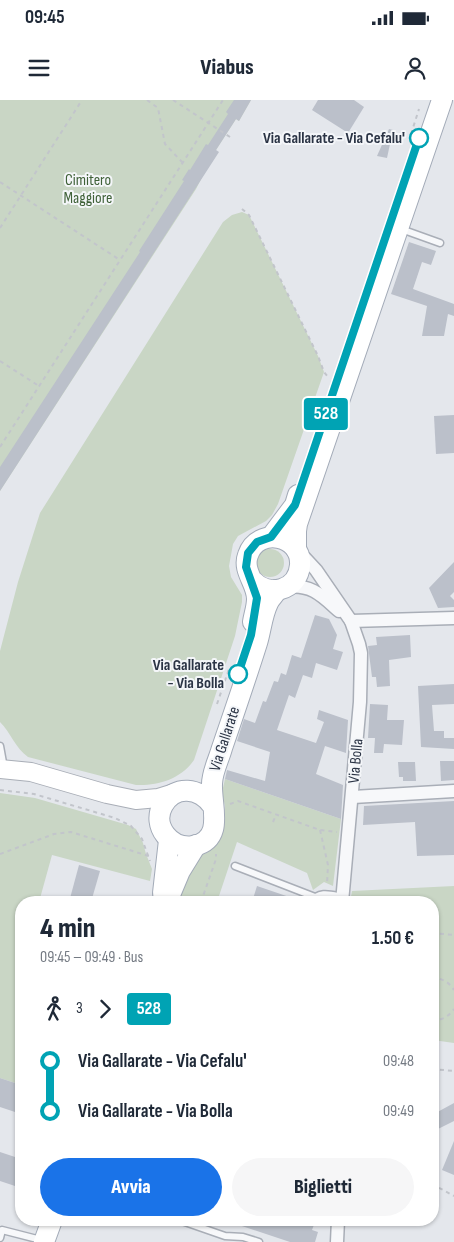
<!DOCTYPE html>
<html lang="it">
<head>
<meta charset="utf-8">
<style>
	body { margin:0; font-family:"Sofia Sans Condensed",sans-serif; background:#f6f6f7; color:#1f2937; height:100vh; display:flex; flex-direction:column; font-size:19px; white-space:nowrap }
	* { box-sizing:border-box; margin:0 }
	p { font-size:16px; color:#747a83 }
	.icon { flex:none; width:28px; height:28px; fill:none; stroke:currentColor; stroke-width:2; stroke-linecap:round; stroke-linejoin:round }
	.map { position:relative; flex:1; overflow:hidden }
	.sheet { position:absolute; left:15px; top:796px; width:424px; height:330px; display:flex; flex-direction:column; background:#fff; border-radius:20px; box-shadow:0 1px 4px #0004 }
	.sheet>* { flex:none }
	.badge { padding:0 10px; border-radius:4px; font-size:18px; line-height:32px }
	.map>.badge { position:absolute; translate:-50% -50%; box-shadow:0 0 0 2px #fff }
	.legs { display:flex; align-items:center; gap:8px; height:55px; padding:0 25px; font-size:16px }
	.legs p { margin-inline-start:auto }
	.summary { display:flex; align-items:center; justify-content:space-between; height:85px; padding:0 25px }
	h1 { font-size:28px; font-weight:800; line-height:38px }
	.action { display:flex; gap:10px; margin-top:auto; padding:10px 25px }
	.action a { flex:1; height:58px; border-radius:30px; background:#1a73e8; color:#fff; font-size:20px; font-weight:800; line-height:58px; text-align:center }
	.action a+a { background:#f6f6f7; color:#1f2937 }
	ul { padding:0 25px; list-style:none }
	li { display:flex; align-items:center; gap:18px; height:50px; font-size:19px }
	li i { display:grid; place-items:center; width:8px; height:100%; margin:0 6px; background:currentColor }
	li i::after { content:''; width:12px; height:12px; margin:-6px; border:4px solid; border-radius:50%; background:#fff }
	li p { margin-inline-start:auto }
	li:first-child i { background:linear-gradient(#0000 50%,currentColor 0) }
	li:last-child i { background:linear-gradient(currentColor 50%,#0000 0) }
	.status { display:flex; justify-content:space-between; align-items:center; height:35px; padding:0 25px; background:#fff; direction:ltr }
	.status svg { height:14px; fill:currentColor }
	header { display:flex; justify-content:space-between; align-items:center; height:65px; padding:0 25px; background:#fff; font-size:22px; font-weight:800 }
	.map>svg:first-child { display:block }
</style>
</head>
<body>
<div class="status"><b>09:45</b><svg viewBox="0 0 49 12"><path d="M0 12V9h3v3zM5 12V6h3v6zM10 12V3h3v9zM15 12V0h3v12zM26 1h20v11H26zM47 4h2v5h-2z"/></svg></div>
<header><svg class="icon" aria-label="menu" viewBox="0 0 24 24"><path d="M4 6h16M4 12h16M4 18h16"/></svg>Viabus<svg class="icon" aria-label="person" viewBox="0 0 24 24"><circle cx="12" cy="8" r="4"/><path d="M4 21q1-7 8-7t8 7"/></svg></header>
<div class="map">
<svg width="454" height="1142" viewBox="0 0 454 1142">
	<rect width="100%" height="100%" fill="#e4e7ec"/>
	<g fill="#c9d6c5">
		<path d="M0,0h251l-12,21 -3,-2 -20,31 -20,39 -196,302z"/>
		<path d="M242,112l7,3 69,141 6,16 -46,132 -6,11 -6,6 -28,15 -5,8 -4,22 2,11 11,18v7l-7,34 -41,124c-13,19 -36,26 -58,25l-108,-28c-13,-9 -17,-24 -28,-35v-71l18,-69 22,-69 183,-291 9,-7z"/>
		<circle cx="270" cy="463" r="14"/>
		<path d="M225,679l116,40 -8,67 -9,-4 -11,8 -6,-17 -70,-31 -20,60h-39l10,-27 12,-19 8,-4 7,-8 10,-22v-16l-3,-14z"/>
		<path d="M0,693l35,5 93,27 8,4 7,14 3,11 6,15 -2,12 -98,-26 -13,47h-18v183l-21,-7z"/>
		<path d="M454,786v157l-21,-3 -1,-138h-82l2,-11z"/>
	</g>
	<g fill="#bbc0ca">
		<path d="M234,0h17l-12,21 -3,-2 -20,31 3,2 -219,339v-24l140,-215 -1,-1 45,-70 -2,-1 7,-11 1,1 16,-26 2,1 20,-31 -2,-2z"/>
		<path d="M318,0h36l10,7 -16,26 -36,-23z"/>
		<path d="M389,29l4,1 -6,28 -10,-2z"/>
		<path d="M409,142l27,9 -5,14 -9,-3 -9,27 41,15v12l-6,-2 -4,22h-22l5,-30 -36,-12z"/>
		<path d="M454,315v38l-18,1 -2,-38z"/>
		<path d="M454,462v30l-4,4 4,4v7l-16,1 -9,-20z"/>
		<path d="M315,515l14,4 8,16 -4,14 10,3 -6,18 -21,-7 -4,15 -9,-3 -8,23 -6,-3 -12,35 39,13 8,-21 -7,-3 2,-9 29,10 -2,33 -21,-7 -9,28 27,11 -2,34 -116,-40 2,-9 38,11 5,-29 -33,-11 7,-22 11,4 8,-22 3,1 8,-21 4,1 3,-9 5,2 6,-20 9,3z"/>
		<path d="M410,535l1,22 -22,3 1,26 -13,1 -1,-10h-4l-4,-31 9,-1 -1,-8z"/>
		<path d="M454,584v20l-22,1 2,26h10v7h10v11l-33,-2 -3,-61z"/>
		<path d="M370,604l18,1 -1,15h17l-2,25 -18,-1 -1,9h-9l1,-15h-7z"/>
		<path d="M440,661h14v19l-13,1z"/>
		<path d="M398,662h17l1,19h-13v-4h-4z"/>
		<path d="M454,701v54l-37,1 -2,-34 -52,3 1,-19z"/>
		<path d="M79,765l21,6 -9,31h-22z"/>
		<path d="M257,786l44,15 -1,1h-48z"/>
		<path d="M0,978l21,7v29l-21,-7z"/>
		<path d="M454,1003v18l-22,11v-17z"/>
		<path d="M454,1041v34l-12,-5z"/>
		<path d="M0,1052l21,7v10l-6,17 -15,-5z"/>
		<path d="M230,1120h78l7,2 -3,8 6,2 -3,10h-25l-60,-20z"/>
	</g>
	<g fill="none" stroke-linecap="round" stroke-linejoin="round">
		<defs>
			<g id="lane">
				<path d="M401,129l39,14"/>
				<path d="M0,646l4,22"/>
				<path d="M235,766l80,31"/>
				<path d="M312,802c6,-12 20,-7 31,-5"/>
				<path d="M179,1120l46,16 18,1 16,5"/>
				<path d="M0,1138l2,-8 39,10"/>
			</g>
			<g id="street">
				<path d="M298,454l5,2 13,14 35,51 8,23 2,9 -1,49 -18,200"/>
				<path d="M287,487c25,-3 35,9 52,24"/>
				<path d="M351,521l103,-3"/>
				<path d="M353,697l101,-6"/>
				<path d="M337,1142l1,-22"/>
			</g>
			<path id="secondary" d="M0,669l31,3 76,22 29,6 22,-2 16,-5"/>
			<g id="primary">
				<path d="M271,437l24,-32 3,-10"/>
				<path d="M296,449v-18l1,-7 145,-424"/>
				<path d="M252,480c16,18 46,11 48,-15 2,-30 -42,-39 -52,-10 -6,16 9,28 9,44 0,8 -3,16 -4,23"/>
				<path d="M212,705c-12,-17 -37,-21 -49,0 -12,21 8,45 31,41 31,-7 17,-40 18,-62 0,-12 7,-25 10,-36 12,-35 24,-70 35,-105 4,-13 5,-28 11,-40 2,-5 7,-9 9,-13"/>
				<path d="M163,793l6,-53"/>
				<path d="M167,802l13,-31 16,-26"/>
				<path d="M44,1142l8,-22"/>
			</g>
		</defs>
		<use href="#lane" stroke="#a9aeb7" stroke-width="9"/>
		<use href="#street" stroke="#a9aeb7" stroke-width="15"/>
		<use href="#secondary" stroke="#a9aeb7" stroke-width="20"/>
		<use href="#primary" stroke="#a3abb8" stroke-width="22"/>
		<g stroke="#c2c5cb" stroke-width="2" stroke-dasharray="4 4" stroke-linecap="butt">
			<path d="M147,0l11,8 7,36 18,19"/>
			<path d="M173,0l57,37"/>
			<path d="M411,34l8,-25"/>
			<path d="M0,82l120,78"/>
			<path d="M242,109l7,6 69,141 6,16 4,5"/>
			<path d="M0,128l82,-128"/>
			<path d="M0,261l39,25"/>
			<path d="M0,347l223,-347"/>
			<path d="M217,604l12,-35"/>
			<path d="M0,690l34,4 81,24 16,8 11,13 8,22"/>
			<path d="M230,704l8,-3 82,29 17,2"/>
			<path d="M273,722l3,-7"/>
			<path d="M320,730l8,35 -1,19"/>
			<path d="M0,754l54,-20 17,-2 81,25"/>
			<path d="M201,802l15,-43v-5"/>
			<path d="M432,833l22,2"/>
			<path d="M432,878c10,0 17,4 22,12"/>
			<path d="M432,920c10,1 17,-4 22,-11"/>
			<path d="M432,969l22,2"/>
			<path d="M432,1084l22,12"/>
		</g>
		<use href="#lane" stroke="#f7f8fa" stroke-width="6"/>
		<use href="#street" stroke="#f7f8fa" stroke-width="12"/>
		<use href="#secondary" stroke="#fff" stroke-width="18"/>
		<use href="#primary" stroke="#fff" stroke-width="20"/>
	</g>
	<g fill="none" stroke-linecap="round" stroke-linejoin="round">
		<defs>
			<path id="line-1" d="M238,574l13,-39 6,-37 -11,-31 2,-14 9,-11 14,-5 24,-32 124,-367"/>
		</defs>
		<use href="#line-1" stroke="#fff" stroke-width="11"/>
		<use href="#line-1" stroke="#00a3b4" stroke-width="8"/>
	</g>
	<g fill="#fff" stroke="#00a3b4" stroke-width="2.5">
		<circle cx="419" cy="38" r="9"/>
		<circle cx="238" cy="574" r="9"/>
	</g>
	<g text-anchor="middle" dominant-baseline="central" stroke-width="4" stroke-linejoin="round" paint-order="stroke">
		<g font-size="16" font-weight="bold" fill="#2b3445" stroke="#f4f6f9" text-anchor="end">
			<text x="405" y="38">Via Gallarate - Via Cefalu'</text>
			<text x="224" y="565">Via Gallarate<tspan x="224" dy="18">- Via Bolla</tspan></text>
		</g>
		<g font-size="16" fill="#3f6138" stroke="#f4f6f9">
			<text x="88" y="80">Cimitero<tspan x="88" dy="18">Maggiore</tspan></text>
		</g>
		<g font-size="16" fill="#2b3445" stroke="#f4f6f9">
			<text transform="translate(225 639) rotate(-72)">Via Gallarate</text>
			<text transform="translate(356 661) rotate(-85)">Via Bolla</text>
		</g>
	</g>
</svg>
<b class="badge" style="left:326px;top:314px;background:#00a3b4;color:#fff">528</b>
<section class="sheet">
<div class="summary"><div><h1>4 min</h1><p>09:45 – 09:49 · Bus</p></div><b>1.50 €</b></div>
<div class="legs"><svg class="icon" aria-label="walk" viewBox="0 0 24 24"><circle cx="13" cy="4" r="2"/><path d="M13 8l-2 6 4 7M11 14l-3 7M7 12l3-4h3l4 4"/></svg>3<svg class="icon" aria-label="forward" viewBox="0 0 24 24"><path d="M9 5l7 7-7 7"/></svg><b class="badge" style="background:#00a3b4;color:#fff">528</b></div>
<ul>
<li><i style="color:#00a3b4"></i><b>Via Gallarate - Via Cefalu'</b><p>09:48</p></li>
<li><i style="color:#00a3b4"></i><b>Via Gallarate - Via Bolla</b><p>09:49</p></li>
</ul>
<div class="action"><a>Avvia</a><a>Biglietti</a></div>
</section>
</div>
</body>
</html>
